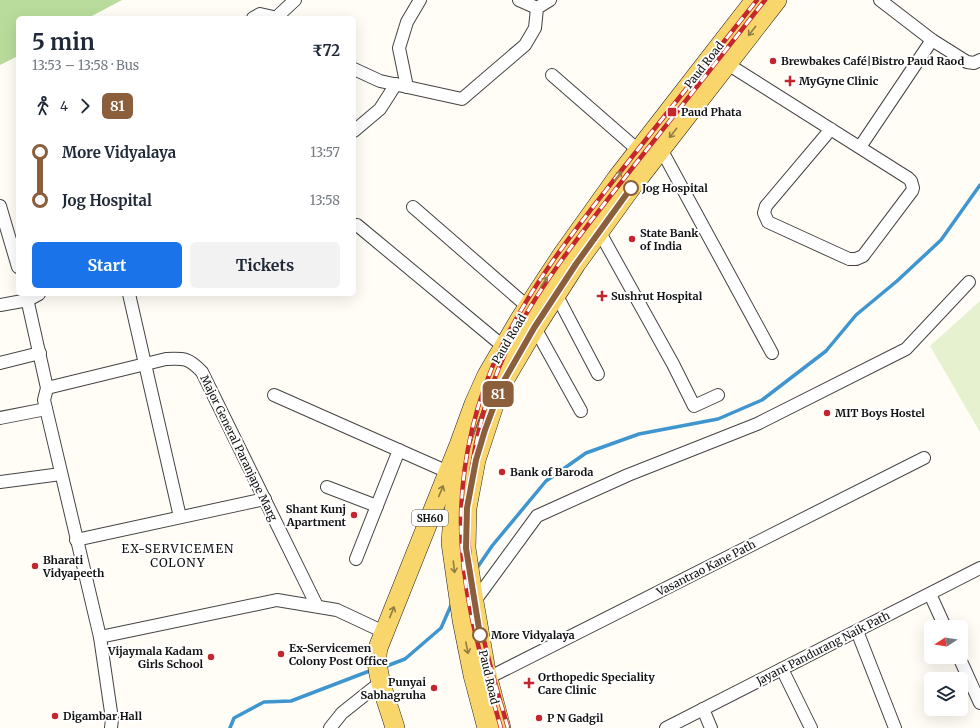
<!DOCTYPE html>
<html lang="en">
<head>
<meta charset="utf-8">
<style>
	body { margin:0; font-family:Merriweather,serif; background:#f2f2f3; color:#1f2937; height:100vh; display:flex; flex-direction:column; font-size:15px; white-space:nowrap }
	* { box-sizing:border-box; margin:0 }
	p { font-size:13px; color:#747a83 }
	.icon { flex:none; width:22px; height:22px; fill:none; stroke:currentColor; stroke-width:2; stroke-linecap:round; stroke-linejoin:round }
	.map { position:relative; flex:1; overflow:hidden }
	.panel { position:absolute; left:16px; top:16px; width:340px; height:280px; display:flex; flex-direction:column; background:#fff; border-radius:6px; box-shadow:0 4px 16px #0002 }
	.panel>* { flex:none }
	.badge { padding:0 8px; border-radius:6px; font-size:14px; line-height:26px }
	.needle { width:26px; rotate:258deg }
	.buttons { position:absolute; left:924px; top:620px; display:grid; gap:8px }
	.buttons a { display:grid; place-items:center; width:44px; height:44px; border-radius:6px; background:#fff; box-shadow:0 4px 16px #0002; font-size:20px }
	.map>.badge { position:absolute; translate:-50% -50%; box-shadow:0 0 0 2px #fff }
	.legs { display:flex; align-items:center; gap:6px; height:44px; padding:0 16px; font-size:13px }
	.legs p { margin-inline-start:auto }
	.summary { display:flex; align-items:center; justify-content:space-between; height:68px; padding:0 16px }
	h1 { font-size:22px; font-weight:700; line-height:30px }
	.button { display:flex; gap:8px; margin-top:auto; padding:8px 16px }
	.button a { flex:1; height:46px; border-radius:6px; background:#1a73e8; color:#fff; font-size:16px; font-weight:700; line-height:46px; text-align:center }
	.button a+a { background:#f2f2f3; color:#1f2937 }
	ul { padding:0 16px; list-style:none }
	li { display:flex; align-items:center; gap:14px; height:48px; font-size:15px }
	li i { display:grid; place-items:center; width:6px; height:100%; margin:0 5px; background:currentColor }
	li i::after { content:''; width:10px; height:10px; margin:-5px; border:3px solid; border-radius:50%; background:#fff }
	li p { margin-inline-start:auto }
	li:first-child i { background:linear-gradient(#0000 50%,currentColor 0) }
	li:last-child i { background:linear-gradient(currentColor 50%,#0000 0) }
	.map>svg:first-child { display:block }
</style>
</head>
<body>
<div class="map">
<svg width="980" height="728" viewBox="0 0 980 728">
	<rect width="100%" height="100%" fill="#fffdf5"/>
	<path fill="#b9dc9c" d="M0,0h122l-34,18h-70v38l-18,9z"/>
	<path fill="#e6f2cf" d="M980,301v131l-50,-86z"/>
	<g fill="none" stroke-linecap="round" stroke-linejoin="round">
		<g stroke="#3f96cf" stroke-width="3.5">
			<path d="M477,568l15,-22 54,-65 40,-28 53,-19 79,-15 44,-19 64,-49 30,-36 41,-34 44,-41 39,-55"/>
			<path d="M384,667l21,-8 36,-31 11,-25"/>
			<path d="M230,728l4,-10 30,-16 27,-1 81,-31"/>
		</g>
		<defs>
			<g id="minor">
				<path d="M519,0l18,8"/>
				<path d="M880,0l52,40 35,22 7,1 6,-3"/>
				<path d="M253,18l7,-4 18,4 2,-4 15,-14"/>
				<path d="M726,63l182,115 3,3 2,7 -1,3 -49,65 -7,3h-7l-81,-37 -4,-9 2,-7 65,-77"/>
				<path d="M354,69l26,12 82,18 63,-54 10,-17 2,-20 13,-8"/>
				<path d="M552,75l86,75"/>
				<path d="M407,87l-8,-39 8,-26 13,-22"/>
				<path d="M354,131l26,-22 16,-25"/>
				<path d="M860,147l72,-107"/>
				<path d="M661,149l111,204"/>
				<path d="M0,206l18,61"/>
				<path d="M413,207l115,100"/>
				<path d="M357,225l147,122"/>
				<path d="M599,231l74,133 21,42 24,-11"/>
				<path d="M26,294l21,94 -3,12 56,237 12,82 -1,9"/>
				<path d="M129,294l51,223"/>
				<path d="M556,294l42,80"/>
				<path d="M0,305l28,-5 11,-6"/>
				<path d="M535,328l46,83"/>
				<path d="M0,363l40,-10"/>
				<path d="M47,388l119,-29c18,-1 23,-1 36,13l115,234"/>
				<path d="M274,395l174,77"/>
				<path d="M0,418l46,-9"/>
				<path d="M0,482l61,-8"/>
				<path d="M327,487l50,19"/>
				<path d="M76,540l189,-41"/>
				<path d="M356,559l43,-109"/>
				<path d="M930,594l15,33"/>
				<path d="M474,602l63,-86 91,-41 129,-51 149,-75 63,-67"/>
				<path d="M857,631l38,97"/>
				<path d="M100,637l177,-37 60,10 47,22"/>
				<path d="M959,657l21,46"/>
				<path d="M782,669l29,59"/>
				<path d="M488,678l436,-220"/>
				<path d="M703,709l8,19"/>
				<path d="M330,728l12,-15 39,-31"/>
				<path d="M666,728l314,-160"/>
			</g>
			<g id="primary">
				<path d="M462,461l-3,9 -7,59 -1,14 11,77 11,55 14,53"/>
				<path d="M395,728c-6,-22 -22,-58 -17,-80l81,-203 15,-41 13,-29 33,-56 42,-64 55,-77 138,-178"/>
				<path d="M501,728l-15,-57 -12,-69 -8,-54 1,-40 9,-48 20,-61 6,-15 33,-56 41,-64 55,-76 146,-188"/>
			</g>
		</defs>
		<use href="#minor" stroke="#444" stroke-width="14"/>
		<use href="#primary" stroke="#222" stroke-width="20"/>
		<use href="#minor" stroke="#fff" stroke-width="12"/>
		<use href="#primary" stroke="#f9d66b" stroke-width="19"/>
		<defs>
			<g id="rail">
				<path d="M501,728c-20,-69 -41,-138 -40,-211 1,-58 15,-119 41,-171 32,-67 81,-126 126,-184 43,-54 86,-108 129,-162"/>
				<path d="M508,728c-20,-69 -41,-138 -40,-211 1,-57 15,-116 39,-168 33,-67 84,-128 130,-187 43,-54 86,-108 128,-162"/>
			</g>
		</defs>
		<use href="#rail" stroke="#c4262e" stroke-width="4.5"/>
		<use href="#rail" stroke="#fff" stroke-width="3" stroke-dasharray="9" stroke-linecap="butt"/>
	</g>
	<defs><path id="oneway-shaft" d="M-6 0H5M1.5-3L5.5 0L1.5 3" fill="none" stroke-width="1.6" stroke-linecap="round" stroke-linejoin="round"/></defs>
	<g stroke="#917d42">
		<use href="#oneway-shaft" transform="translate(752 31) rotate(128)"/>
		<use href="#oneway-shaft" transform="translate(673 133) rotate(128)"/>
		<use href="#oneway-shaft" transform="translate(618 176) rotate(-53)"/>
		<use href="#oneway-shaft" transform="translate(544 282) rotate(-57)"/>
		<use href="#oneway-shaft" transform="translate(441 491) rotate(-68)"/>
		<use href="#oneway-shaft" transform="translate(454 567) rotate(83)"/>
		<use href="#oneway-shaft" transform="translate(392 612) rotate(-68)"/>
		<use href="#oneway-shaft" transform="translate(467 648) rotate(79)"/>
	</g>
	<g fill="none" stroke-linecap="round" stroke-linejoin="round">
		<defs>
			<path id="line-1" d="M480,635l-14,-87 1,-40 9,-48 9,-30 17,-46 32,-56 42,-64 55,-76"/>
		</defs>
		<use href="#line-1" stroke="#fff" stroke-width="9"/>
		<use href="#line-1" stroke="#8b5e3c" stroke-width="6"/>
	</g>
	<g fill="#c4262e" stroke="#fff" stroke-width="1.5">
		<circle cx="773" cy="61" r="4"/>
		<path d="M788 75h4v4h4v4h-4v4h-4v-4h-4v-4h4z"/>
		<rect x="667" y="107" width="10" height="10" rx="2"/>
		<circle cx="632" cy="239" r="4"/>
		<path d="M600 290h4v4h4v4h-4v4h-4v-4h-4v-4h4z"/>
		<circle cx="827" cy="413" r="4"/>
		<circle cx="502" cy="472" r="4"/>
		<circle cx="354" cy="515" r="4"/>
		<circle cx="35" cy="566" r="4"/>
		<circle cx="281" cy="654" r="4"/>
		<circle cx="211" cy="657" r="4"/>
		<path d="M527 677h4v4h4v4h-4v4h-4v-4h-4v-4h4z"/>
		<circle cx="434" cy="688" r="4"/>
		<circle cx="55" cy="716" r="4"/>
		<circle cx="539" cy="718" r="4"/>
	</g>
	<g fill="#fff" stroke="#8b5e3c" stroke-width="2">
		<circle cx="631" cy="188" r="7"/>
		<circle cx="480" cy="635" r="7"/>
	</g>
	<g text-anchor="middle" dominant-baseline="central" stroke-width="4" stroke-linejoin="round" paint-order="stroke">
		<rect fill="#fff" stroke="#585858" stroke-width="1" x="412" y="510" width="36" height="16" rx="3"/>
		<g font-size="10" font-weight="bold" fill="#111">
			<text x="430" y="518">SH60</text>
		</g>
		<g font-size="11" font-weight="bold" fill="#111" stroke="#fff" text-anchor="start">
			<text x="781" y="61">Brewbakes Café|Bistro Paud Raod</text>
			<text x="799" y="81">MyGyne Clinic</text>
			<text x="681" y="112">Paud Phata</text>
			<text x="640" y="233">State Bank<tspan x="640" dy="13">of India</tspan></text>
			<text x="611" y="296">Sushrut Hospital</text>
			<text x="835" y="413">MIT Boys Hostel</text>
			<text x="510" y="472">Bank of Baroda</text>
			<text x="346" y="509" text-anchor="end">Shant Kunj<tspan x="346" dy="13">Apartment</tspan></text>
			<text x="43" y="560">Bharati<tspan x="43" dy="13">Vidyapeeth</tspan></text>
			<text x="289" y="648">Ex-Servicemen<tspan x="289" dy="13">Colony Post Office</tspan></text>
			<text x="203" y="651" text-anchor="end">Vijaymala Kadam<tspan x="203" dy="13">Girls School</tspan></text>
			<text x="538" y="677">Orthopedic Speciality<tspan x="538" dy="13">Care Clinic</tspan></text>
			<text x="426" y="682" text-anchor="end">Punyai<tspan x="426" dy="13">Sabhagruha</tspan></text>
			<text x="63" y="716">Digambar Hall</text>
			<text x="547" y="718">P N Gadgil</text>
		</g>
		<g font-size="11" fill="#111" stroke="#fff">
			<text transform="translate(704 65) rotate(-52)">Paud Road</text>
			<text transform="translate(509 339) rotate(-59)">Paud Road</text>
			<text transform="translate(239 448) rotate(64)">Major General Paranjape Marg</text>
			<text transform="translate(706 568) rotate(-27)">Vasantrao Kane Path</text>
			<text transform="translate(823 648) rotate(-27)">Jayant Pandurang Naik Path</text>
			<text transform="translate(489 677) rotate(77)">Paud Road</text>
		</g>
		<g font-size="11" font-weight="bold" fill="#111" stroke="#fff" text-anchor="start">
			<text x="642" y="188">Jog Hospital</text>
			<text x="491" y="635">More Vidyalaya</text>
		</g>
		<g font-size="12" letter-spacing="1" fill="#111" stroke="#fff">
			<text x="178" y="548">EX-SERVICEMEN<tspan x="178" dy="14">COLONY</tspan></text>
		</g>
	</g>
</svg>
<div class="buttons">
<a><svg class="needle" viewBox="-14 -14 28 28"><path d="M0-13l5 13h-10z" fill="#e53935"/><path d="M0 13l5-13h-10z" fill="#747a83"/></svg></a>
<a><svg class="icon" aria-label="layers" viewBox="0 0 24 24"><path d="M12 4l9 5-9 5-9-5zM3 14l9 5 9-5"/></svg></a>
</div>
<b class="badge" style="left:498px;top:394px;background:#8b5e3c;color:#fff">81</b>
<section class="panel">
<div class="summary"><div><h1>5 min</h1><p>13:53 – 13:58 · Bus</p></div><b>₹72</b></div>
<div class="legs"><svg class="icon" aria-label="walk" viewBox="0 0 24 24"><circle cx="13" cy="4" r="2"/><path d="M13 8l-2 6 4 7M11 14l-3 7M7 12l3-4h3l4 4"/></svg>4<svg class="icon" aria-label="forward" viewBox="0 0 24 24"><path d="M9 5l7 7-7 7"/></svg><b class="badge" style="background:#8b5e3c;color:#fff">81</b></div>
<ul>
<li><i style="color:#8b5e3c"></i><b>More Vidyalaya</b><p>13:57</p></li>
<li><i style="color:#8b5e3c"></i><b>Jog Hospital</b><p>13:58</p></li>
</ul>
<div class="button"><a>Start</a><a>Tickets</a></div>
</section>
</div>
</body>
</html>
